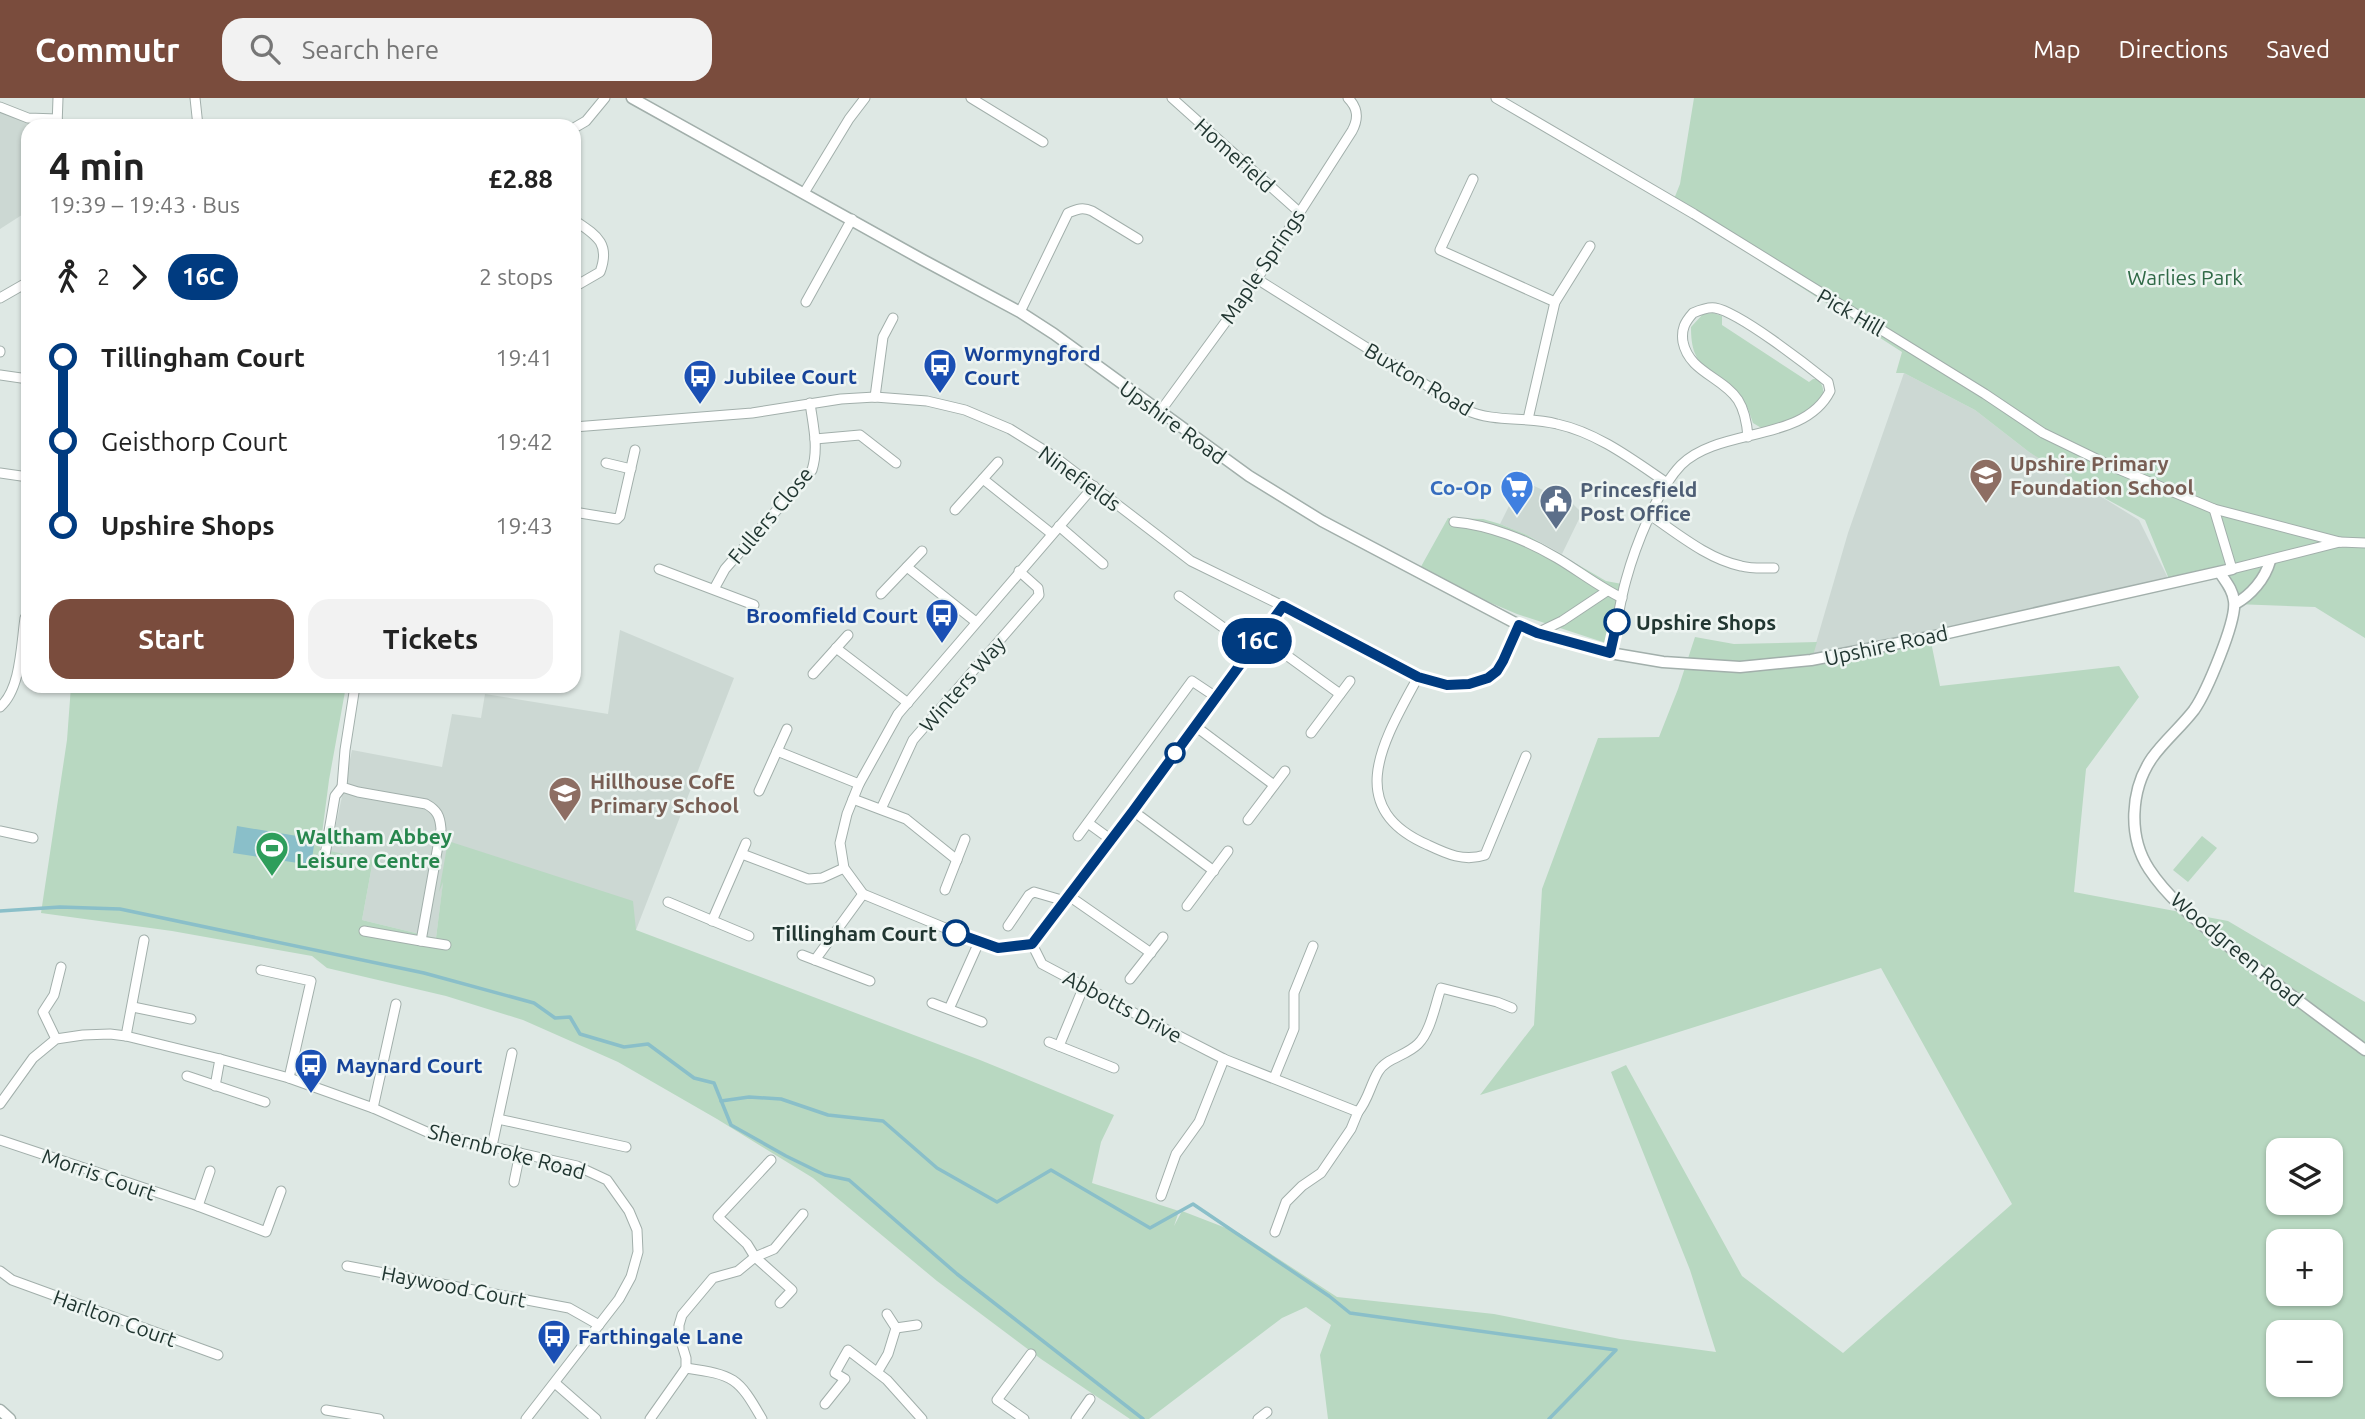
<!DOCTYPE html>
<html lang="en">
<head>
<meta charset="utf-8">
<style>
	body { margin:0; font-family:Ubuntu,sans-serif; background:#f2f2f2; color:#222; height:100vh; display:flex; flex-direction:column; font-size:26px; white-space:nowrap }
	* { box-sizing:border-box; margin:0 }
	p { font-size:23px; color:#767676 }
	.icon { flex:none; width:38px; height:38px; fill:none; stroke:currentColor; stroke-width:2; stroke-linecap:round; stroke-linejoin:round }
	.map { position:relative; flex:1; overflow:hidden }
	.sheet { position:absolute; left:21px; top:21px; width:560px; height:574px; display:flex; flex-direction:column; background:#fff; border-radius:21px; box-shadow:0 2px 5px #0004 }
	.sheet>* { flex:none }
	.badge { padding:0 14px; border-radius:23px; font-size:24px; line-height:46px }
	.buttons { position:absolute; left:2266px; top:1040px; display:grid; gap:14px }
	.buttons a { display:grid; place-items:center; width:77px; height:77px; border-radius:14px; background:#fff; box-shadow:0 2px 5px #0004; font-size:35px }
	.map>.badge { position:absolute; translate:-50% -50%; box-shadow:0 0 0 4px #fff }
	.legs { display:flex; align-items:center; gap:10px; height:77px; padding:0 28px; font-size:23px }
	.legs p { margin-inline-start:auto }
	.headline { display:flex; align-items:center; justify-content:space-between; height:119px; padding:0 28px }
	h1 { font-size:38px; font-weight:600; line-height:52px }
	.primary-button { display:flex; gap:14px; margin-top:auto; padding:14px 28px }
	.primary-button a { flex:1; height:80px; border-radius:21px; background:#7a4c3d; color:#fff; font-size:28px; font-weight:600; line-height:80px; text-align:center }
	.primary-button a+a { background:#f2f2f2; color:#222 }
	ul { padding:0 28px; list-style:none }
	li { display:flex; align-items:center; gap:24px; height:84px; font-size:26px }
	li i { display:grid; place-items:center; width:10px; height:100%; margin:0 9px; background:currentColor }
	li i::after { content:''; width:18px; height:18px; margin:-9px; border:5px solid; border-radius:50%; background:#fff }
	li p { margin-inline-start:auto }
	li:first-child i { background:linear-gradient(#0000 50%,currentColor 0) }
	li:last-child i { background:linear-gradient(currentColor 50%,#0000 0) }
	header { display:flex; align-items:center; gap:42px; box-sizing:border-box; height:98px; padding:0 35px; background:#7a4c3d; color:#fff }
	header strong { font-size:33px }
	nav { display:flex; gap:38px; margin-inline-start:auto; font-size:24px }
	.search { width:490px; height:63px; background:#f2f2f2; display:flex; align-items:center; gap:18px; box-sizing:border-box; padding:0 24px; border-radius:21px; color:#767676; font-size:26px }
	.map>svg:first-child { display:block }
</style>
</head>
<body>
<header>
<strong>Commutr</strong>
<div class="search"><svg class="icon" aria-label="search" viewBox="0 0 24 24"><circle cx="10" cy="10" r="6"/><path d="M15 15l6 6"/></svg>Search here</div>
<nav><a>Map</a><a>Directions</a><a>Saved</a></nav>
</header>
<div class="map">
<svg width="2365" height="1321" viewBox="0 0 2365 1321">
	<rect width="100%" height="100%" fill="#dee8e4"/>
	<g fill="#ccd8d3">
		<path d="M0,9l28,10 29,2v7h-29v85l-28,18z"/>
		<path d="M1904,275l71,37 54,42 110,68 32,64 -360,76 37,-127z"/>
		<path d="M1532,387l41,19 6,6v9l-17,35 -35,-19 -27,-11 17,-34 8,-4z"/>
		<path d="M620,532l114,48 -98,252 -192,-54 -8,62 -74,-18 11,-60 -43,-8 22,-102 90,17 10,-53 29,4 4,-24 123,20z"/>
	</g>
	<g fill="#b8d8c1" fill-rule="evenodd">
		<path d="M1694,0h671v540l-50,-31 -80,-3 -15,-31 -49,11 -26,-64 -57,-31 -59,-37 -54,-42 -71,-37h-8l6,-21 -230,-148 8,-20z"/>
		<path d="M1713,215l9,3v9l87,57 4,-3h5c23,27 -37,45 -55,50l-10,-6c-4,-12 -8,-25 -18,-34 -26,-24 -44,-19 -44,-62l12,-13z"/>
		<path d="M1448,420l35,1 17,5 27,11 79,46 16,3 -10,61 -95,-31 -99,-42z"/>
		<path d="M1695,539l39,7 83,-2 -5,17 118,-22 10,49 179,-20 20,31 -53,72 -12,123 154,29 137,81v417h-1037l-8,-64 11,-30 -25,-18 -24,11 -133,101h-19l-89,-60 -104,-78 -124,-103 -96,-59 -99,-57 -95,-42 -77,-24 -119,-28 -15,-12 -140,-25 -131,-18 26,-173 4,-54h275l-17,94 -9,69 53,11 -11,60 74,18 7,-56 -4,10 9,-51 185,60 3,29 344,130 134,55 -13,27 -9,41 87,28 -5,15 8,-15 57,22 98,64 157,17 126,25 96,13 -26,-82 -79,-198 15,-7 116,211 101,77 169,-149 -131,-236 -401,127 54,-70 8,-136 56,-151 61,-1 19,-48zM2278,1052h53v52h-53zM2278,1143h53v52h-53zM2278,1234h53v52h-53z"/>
		<path d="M2202,738l15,12 -29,34 -15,-12z"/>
	</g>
	<path fill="#8abfc9" d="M237,728l78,13 -4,26 -78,-12z"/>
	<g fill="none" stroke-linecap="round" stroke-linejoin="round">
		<g stroke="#8abfc9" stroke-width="3.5">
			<path d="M0,813l60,-4 60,2 304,64 110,30 21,15 15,-1 10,17 44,13 24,-3 46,34 20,5 17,42 55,31 39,19 24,5 108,94 186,145"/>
			<path d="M721,1003l28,-4 32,2 47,16 55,6 54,47 60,34 54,-32 99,58 43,-24 136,92 21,17 266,37 -67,69"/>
		</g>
		<defs>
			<g id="minor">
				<path d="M195,0l3,28"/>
				<path d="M971,0l72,44"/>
				<path d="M1172,0l126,113"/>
				<path d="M1496,0l198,116 291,180 58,39 68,33 103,43 126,33"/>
				<path d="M0,9l28,11 29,1"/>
				<path d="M57,28l1,-28"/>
				<path d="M574,30l12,-7 19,-23"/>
				<path d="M1473,81l-33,71 115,52"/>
				<path d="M804,95l45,-74 16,-21"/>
				<path d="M574,122c22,15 37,23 26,52l-26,15"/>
				<path d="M1257,181l209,131c28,13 60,6 91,14 41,9 76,36 110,59"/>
				<path d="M0,200l28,-16"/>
				<path d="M806,204l46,-83"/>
				<path d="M1020,214l48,-99c9,-4 15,-6 24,-2l46,28"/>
				<path d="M0,254v-1"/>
				<path d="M0,277l28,4"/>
				<path d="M875,299l8,-60 10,-19"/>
				<path d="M1159,315l98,-134 95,-148c7,-13 6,-23 -4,-33"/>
				<path d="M1528,321l27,-117 35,-56"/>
				<path d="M574,329l178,-14 89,-14 34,-2 52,4 38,9 45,19 45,28 136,104 92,45 135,71c22,9 60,15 79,-6 10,-13 16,-31 22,-46"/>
				<path d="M815,341l45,-4 36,28"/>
				<path d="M606,365l25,6"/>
				<path d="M0,375l28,4"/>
				<path d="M983,381l69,55"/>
				<path d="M1094,388l-196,228 -39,70 -12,30 -7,29 4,25 19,26 116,48 19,6 34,-4 101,-133 150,-205"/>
				<path d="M2214,411l18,60 108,-27 25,1"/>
				<path d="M955,412l43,-48"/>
				<path d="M574,414l43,7 3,-3 15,-66"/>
				<path d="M1650,417c28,19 58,44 91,51 11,3 23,2 33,2"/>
				<path d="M1454,424c35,3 73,18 103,36 22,13 42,29 65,40"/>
				<path d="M1059,428l44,38"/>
				<path d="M907,469l69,55"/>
				<path d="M659,471l95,36"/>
				<path d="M714,491l11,-20 87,-99c7,-22 1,-45 -2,-67"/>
				<path d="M881,496l41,-43"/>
				<path d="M1179,498l73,52"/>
				<path d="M1537,535l25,-12 45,-30"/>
				<path d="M1260,538l80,58"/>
				<path d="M836,550l72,55"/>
				<path d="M1610,555c7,-24 9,-49 16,-73 9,-33 31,-90 55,-115 38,-38 123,-22 149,-74l-2,-9c-21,-17 -89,-70 -113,-74 -7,-1 -15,2 -22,5 -8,9 -12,16 -10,29 6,30 40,35 55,58 7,11 9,24 10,37"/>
				<path d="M813,576l35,-39"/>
				<path d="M1418,579c-32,60 -78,130 10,168 19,9 36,17 57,10l41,-99"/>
				<path d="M355,588l-10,64 -3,37 16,5 68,12c11,6 14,12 15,25l-20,112 -57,-10"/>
				<path d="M456,588h1"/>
				<path d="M0,609c21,-18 21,-62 25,-89"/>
				<path d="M1195,628l79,59"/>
				<path d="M1311,635l39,-52"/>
				<path d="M777,653l82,33"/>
				<path d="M759,693l28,-62"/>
				<path d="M853,701l53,20 51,41"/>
				<path d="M881,711l32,-69 126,-145 -1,-7 -19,-17"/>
				<path d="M1133,713l81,60"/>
				<path d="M1248,722l37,-49"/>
				<path d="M1088,725l22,16"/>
				<path d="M0,733l33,7"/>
				<path d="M1078,738l114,-155 24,16"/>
				<path d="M742,756l66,25 14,-1 22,-10"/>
				<path d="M325,757l10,-59 7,-9"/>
				<path d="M945,792l20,-51"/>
				<path d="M1069,798l82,57"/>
				<path d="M668,804l81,34"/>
				<path d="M1187,808l41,-55"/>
				<path d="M712,823l34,-78"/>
				<path d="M1008,828l21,-31 5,-3 31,9"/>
				<path d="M421,843l25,4"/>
				<path d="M1032,846l10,20 96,51 86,44 134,53 -7,17 -30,44 -19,13 -16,16 -11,30"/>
				<path d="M802,857l68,26"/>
				<path d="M815,862l48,-66"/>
				<path d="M261,872l50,11 -22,97"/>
				<path d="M1130,881l33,-42"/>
				<path d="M932,905l50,19"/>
				<path d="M133,909l58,12"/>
				<path d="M949,911l30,-67"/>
				<path d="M126,938l18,-96"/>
				<path d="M56,941l-13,-27 11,-17 7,-28"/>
				<path d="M1049,944l65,26"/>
				<path d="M1059,948l25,-60"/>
				<path d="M187,978l78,26"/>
				<path d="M1274,980l20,-49v-36l19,-47"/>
				<path d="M215,988l5,-27"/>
				<path d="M0,1006l33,-46 23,-19 27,-4 27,-1 16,2 94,23 69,19 84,30 54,24 150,34 30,14 22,31 8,19 1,22 -7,25 -12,22 -93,120"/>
				<path d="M373,1010l23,-104"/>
				<path d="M1358,1014c10,-12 12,-26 20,-40 8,-14 28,-16 40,-28 13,-13 17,-39 23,-56l56,14 15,6"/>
				<path d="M498,1021l128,28"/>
				<path d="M0,1042l198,66 12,-35"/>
				<path d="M492,1048l20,-93"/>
				<path d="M771,1062l-53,57 29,27 8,13 37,33 -12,13"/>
				<path d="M514,1084l6,-29"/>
				<path d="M1161,1098l15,-42 23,-32 25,-63"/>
				<path d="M198,1108l68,26 15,-41"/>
				<path d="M347,1168l222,42 30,17"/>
				<path d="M0,1173l12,9 206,75"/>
				<path d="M896,1230l21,-3"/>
				<path d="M686,1270c48,7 52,9 76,51"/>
				<path d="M878,1273l10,-17 8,-26 -9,-14"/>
				<path d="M555,1285l41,36"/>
				<path d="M825,1306l20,-25 -10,-6 13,-23 39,30 35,39"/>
				<path d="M326,1312l53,9"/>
				<path d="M650,1321l36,-51v-10l-7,-23v-10l3,-10 31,-37 25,-7 17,-14 19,-8 29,-35"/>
				<path d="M1024,1321l-27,-19 34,-46"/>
				<path d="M1076,1321l14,-20"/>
				<path d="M1258,1321l9,-7"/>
			</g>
			<g id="tertiary">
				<path d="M632,0l291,162 97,52 34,22 195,142 73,45 197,104 18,8 73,20 53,9 77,5 71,-7 119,-23 302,-68"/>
				<path d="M2220,475c6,9 13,17 14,28 3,20 -28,92 -40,109 -13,17 -30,31 -42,48 -22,32 -24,79 -3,111 19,29 46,50 72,71 47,39 95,74 144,110"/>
				<path d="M2235,506c16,-9 30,-25 35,-43"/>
				<path d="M0,1312l10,9"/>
			</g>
		</defs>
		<use href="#minor" stroke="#a2afab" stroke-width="11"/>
		<use href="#tertiary" stroke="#a2afab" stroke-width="13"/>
		<use href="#minor" stroke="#fff" stroke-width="9"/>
		<use href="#tertiary" stroke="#fff" stroke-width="10"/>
	</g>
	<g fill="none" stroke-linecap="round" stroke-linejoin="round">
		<defs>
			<path id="line-1" d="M956,835l42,15 34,-4 101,-133 150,-205 135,71 29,8 22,-1 19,-6 9,-7 6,-10 16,-36 18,8 73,20 7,-31"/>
		</defs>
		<use href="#line-1" stroke="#fff" stroke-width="16"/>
		<use href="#line-1" stroke="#003b80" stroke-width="10"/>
	</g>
	<defs>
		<symbol id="bus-pin" viewBox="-11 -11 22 30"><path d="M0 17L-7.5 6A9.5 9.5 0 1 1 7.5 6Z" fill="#1a4fb4" stroke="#eef5f2"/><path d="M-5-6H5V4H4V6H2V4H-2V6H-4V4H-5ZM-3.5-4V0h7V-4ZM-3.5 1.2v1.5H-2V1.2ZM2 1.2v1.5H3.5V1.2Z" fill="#fff"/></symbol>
		<symbol id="school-pin" viewBox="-11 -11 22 30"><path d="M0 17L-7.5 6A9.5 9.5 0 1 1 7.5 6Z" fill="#8d6e63" stroke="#eef5f2"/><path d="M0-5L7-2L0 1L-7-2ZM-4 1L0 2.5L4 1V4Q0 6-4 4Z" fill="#fff"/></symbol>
		<symbol id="supermarket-pin" viewBox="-11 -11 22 30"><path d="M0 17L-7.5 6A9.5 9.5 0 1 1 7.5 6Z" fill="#3f7fe0" stroke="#eef5f2"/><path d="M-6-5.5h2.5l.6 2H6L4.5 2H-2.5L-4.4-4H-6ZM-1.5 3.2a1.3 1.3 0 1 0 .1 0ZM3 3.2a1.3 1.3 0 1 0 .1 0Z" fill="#fff"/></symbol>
		<symbol id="civic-pin" viewBox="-11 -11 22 30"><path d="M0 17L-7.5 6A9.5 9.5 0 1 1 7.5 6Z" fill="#5c6f8a" stroke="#eef5f2"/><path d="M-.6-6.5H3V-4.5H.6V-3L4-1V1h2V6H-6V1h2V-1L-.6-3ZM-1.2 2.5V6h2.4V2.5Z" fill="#fff"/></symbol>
		<symbol id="stadium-pin" viewBox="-11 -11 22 30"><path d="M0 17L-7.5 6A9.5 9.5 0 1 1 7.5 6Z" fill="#2e9e5b" stroke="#eef5f2"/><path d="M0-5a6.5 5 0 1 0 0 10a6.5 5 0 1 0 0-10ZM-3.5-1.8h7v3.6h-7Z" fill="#fff"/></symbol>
	</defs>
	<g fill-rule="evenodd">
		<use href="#bus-pin" x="921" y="248" width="38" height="52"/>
		<use href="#bus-pin" x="681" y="259" width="38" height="52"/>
		<use href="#school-pin" x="1967" y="358" width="38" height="52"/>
		<use href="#supermarket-pin" x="1498" y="370" width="38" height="52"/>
		<use href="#civic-pin" x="1537" y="384" width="38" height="52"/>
		<use href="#bus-pin" x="923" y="498" width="38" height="52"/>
		<use href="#school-pin" x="546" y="676" width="38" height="52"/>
		<use href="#stadium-pin" x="253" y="731" width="38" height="52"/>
		<use href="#bus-pin" x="292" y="948" width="38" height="52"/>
		<use href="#bus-pin" x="535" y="1219" width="38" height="52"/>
	</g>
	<g fill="#fff" stroke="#003b80" stroke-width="3.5">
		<circle cx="1617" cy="524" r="12"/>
		<circle cx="1175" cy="655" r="9"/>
		<circle cx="956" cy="835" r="12"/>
	</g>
	<g text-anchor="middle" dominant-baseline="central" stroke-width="5" stroke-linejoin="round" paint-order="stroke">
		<g font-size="21" fill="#213631" stroke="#eef5f2">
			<text transform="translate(1235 57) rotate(42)">Homefield</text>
			<text transform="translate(1262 168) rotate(-56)">Maple Springs</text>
			<text transform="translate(1851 214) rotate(30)">Pick Hill</text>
			<text transform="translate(1419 281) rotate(31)">Buxton Road</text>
			<text transform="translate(1173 324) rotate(36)">Upshire Road</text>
			<text transform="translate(1080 380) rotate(36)">Ninefields</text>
			<text transform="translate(770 417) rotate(-50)">Fullers Close</text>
			<text transform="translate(1886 547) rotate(-12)">Upshire Road</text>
			<text transform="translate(962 586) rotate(-49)">Winters Way</text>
			<text transform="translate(2237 851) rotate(40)">Woodgreen Road</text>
			<text transform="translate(1123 908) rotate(28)">Abbotts Drive</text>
			<text transform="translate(507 1053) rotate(15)">Shernbroke Road</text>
			<text transform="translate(99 1076) rotate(19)">Morris Court</text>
			<text transform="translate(454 1188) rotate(11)">Haywood Court</text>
			<text transform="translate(115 1220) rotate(20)">Harlton Court</text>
		</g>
		<g font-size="21" fill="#2f6946" stroke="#eef5f2">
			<text x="2185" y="179">Warlies Park</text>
		</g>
		<g font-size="21" font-weight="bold" fill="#164399" stroke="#eef5f2" text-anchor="start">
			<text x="964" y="255">Wormyngford<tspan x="964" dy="24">Court</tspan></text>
			<text x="724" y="278">Jubilee Court</text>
			<text x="918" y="517" text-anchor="end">Broomfield Court</text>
			<text x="336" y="967">Maynard Court</text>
			<text x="578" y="1238">Farthingale Lane</text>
		</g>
		<g font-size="21" font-weight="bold" fill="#785e54" stroke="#eef5f2" text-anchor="start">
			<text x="2010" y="365">Upshire Primary<tspan x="2010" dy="24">Foundation School</tspan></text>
			<text x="590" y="683">Hillhouse CofE<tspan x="590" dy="24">Primary School</tspan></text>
		</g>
		<g font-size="21" font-weight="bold" fill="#366cbe" stroke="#eef5f2" text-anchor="end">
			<text x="1492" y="389">Co-Op</text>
		</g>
		<g font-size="21" font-weight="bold" fill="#4e5e75" stroke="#eef5f2" text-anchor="start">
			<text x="1580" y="391">Princesfield<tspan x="1580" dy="24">Post Office</tspan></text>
		</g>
		<g font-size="21" font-weight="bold" fill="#213631" stroke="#eef5f2" text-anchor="start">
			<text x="1636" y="524">Upshire Shops</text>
			<text x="937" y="835" text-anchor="end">Tillingham Court</text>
		</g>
		<g font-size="21" font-weight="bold" fill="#27864d" stroke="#eef5f2" text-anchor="start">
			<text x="296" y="738">Waltham Abbey<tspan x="296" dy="24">Leisure Centre</tspan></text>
		</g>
	</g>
</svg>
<div class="buttons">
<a><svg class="icon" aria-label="layers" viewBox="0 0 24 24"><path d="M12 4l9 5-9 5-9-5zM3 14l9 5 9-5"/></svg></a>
<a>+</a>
<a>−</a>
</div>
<b class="badge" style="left:1257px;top:543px;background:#003b80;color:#fff">16C</b>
<section class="sheet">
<div class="headline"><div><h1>4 min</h1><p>19:39 – 19:43 · Bus</p></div><b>£2.88</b></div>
<div class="legs"><svg class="icon" aria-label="walk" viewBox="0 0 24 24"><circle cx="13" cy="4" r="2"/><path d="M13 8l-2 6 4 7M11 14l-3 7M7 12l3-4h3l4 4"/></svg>2<svg class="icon" aria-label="forward" viewBox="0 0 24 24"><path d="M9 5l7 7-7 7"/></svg><b class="badge" style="background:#003b80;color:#fff">16C</b><p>2 stops</p></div>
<ul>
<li><i style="color:#003b80"></i><b>Tillingham Court</b><p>19:41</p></li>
<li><i style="color:#003b80"></i><span>Geisthorp Court</span><p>19:42</p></li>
<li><i style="color:#003b80"></i><b>Upshire Shops</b><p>19:43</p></li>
</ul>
<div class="primary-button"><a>Start</a><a>Tickets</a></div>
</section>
</div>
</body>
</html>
